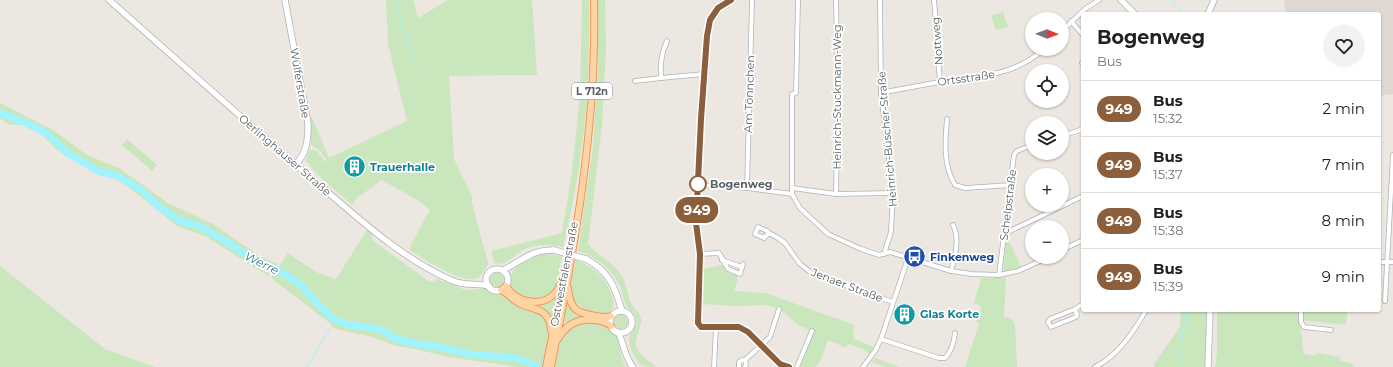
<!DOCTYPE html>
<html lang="en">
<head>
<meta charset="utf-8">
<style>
	body { margin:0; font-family:Montserrat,sans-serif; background:#f2f2f2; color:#202124; height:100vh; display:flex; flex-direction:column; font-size:15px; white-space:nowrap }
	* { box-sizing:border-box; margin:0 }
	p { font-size:13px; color:#757577 }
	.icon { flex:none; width:22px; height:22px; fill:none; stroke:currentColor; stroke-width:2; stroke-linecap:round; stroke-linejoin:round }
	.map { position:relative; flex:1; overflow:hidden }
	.details { position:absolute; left:1081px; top:12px; width:300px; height:300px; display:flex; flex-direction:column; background:#fff; border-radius:4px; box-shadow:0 1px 3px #0004 }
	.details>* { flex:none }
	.badge { padding:0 8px; border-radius:13px; font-size:14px; line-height:26px }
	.needle { width:26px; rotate:91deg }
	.fabs { position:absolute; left:1025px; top:12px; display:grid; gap:8px }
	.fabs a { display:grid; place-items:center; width:44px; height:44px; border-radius:50%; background:#fff; box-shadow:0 1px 3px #0004; font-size:20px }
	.map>.badge { position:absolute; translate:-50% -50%; box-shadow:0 0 0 2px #fff }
	.round { display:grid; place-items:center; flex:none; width:42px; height:42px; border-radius:21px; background:#f2f2f2 }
	.head { display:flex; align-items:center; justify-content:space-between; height:68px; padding:0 16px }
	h1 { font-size:19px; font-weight:700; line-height:30px }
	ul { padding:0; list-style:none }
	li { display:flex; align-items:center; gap:12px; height:56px; padding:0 16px; border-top:1px solid #e0e0e0 }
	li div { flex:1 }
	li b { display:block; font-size:15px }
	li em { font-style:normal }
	li .badge { min-width:44px; font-weight:700; text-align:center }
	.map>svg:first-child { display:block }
</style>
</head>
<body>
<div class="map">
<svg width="1393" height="367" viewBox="0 0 1393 367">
	<rect width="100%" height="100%" fill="#ede7e1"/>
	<path fill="#dfd8d2" d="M1284,0h109v94l-14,2v-82h-93z"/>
	<g fill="#cae6bd">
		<path d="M386,0h27l5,18 30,-18h84l5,75 -88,1 5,83 18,37v7l16,60c0,4 -2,5 -4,8 -3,6 -8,9 -15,8 -13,0 -48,-21 -59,-29l1,-6 19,-34 -13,-10 -35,-20 -22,16 -1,-1 -7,10 -35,-31 -11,-13 3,-11 3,-1 6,3 7,10 2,-2 -8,-10 -8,-5v-30l18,43 78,-37 -19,-77z"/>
		<path d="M582,0h7c1,16 0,32 0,49 -1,66 -10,133 -26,198 -11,-2 -22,-3 -33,0 -13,3 -23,21 -36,16l-3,-12 71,-18 10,-62 8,-74z"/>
		<path d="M598,0h7l1,48 -4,78 -14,118c9,13 26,16 35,34 4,7 4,15 7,23 3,7 10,11 11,18 1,5 -2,10 -3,15 -7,17 5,23 17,31l-1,2c-3,0 -7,0 -10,-1 -9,-4 -15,-19 -15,-29 2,-6 7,-9 7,-16 0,-9 -8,-11 -11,-18 -2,-5 -2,-10 -4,-15 -9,-19 -23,-30 -43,-37l15,-104 5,-81z"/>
		<path d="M1003,12l5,15 -12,3 -5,-14z"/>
		<path d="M0,103l53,27 34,25 32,13 49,35 45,21 48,33 16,7 -9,12 -63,-40 -28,-10 -32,-26 -23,-17 -45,-21 -20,-12 -15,-15 -18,-10h-14l-10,-7z"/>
		<path d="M127,139l30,26 -5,6 -30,-26z"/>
		<path d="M367,230l5,4v6l55,40 6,2 4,-3 26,10 6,1 16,-2 7,5 11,1 16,12 22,9 7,8 1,7 -7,37h-26l-67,-10 -30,-7 -26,-5 -24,-9 -29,-6 -8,-3 -1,-3 -60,-46 17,-25 28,19 20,7z"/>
		<path d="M1007,236l14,31 -15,5 -3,-3z"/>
		<path d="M545,254l17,2c-2,10 -2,22 -7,31 -9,15 -38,16 -45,-1 0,-4 0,-10 2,-13 7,-11 21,-17 33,-19z"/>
		<path d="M576,260c21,8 34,23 38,44 -1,4 -3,9 -7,10 -10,3 -31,-7 -35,-17 -4,-8 2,-27 4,-37z"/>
		<path d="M722,265l6,8 9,3 1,3 -4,12 31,2 90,32 -2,6 1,8 20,8 -5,7 -4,-4 -17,-6 -2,4 -18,-8 -6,17 -6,10h-15l-1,-4 13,-31 -16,-8 -19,-16 -12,-3 -30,1 -34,-2 1,-35z"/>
		<path d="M0,266l105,83 50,18h-155z"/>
		<circle cx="497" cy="280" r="7"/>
		<path d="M981,278h25l-2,39 6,1 5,6 2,43h-52l14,-43 -3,-2 6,-16 -8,-3z"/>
		<path d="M556,296l-5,23c-5,-8 -11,-12 -21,-14z"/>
		<path d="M566,301l5,7 16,9c-10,1 -16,2 -25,7z"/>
		<path d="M1181,310h26l-1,43 -2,14h-49l-1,-3 26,-37z"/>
		<path d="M1217,310h81l6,44 12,2 1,-3 23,4v4l11,2 3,4h-139l2,-13z"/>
		<path d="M1304,310h44l-2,15 -44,-5z"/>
		<circle cx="621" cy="322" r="7"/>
		<path d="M586,323l19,1 12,13 5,22 4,8h-71c5,-24 4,-37 31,-44z"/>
		<path d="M875,358l24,9h-13l-14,-5z"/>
	</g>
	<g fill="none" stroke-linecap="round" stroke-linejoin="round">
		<g stroke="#a0f4ff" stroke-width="1">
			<path d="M395,0l8,32 13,33"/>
			<path d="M1172,0l11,14"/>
			<path d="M333,324l2,-4"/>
			<path d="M1177,365l4,-32 6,-18 -1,-5"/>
			<path d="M307,367l23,-39"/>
		</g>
		<path stroke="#a0f4ff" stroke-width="7" d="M0,113l24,9 22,11 21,20 33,19 16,3 24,14 18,17 22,15 19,5 28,16 29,20 18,6 26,16 22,24 13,12 15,5 23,3 9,2 14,9 26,6 14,1 32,8 48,4 24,9"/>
		<defs>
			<g id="street">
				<path d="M731,0l-13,7 -8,13 -3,15 -6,84 -5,104 4,31 -2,69 3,4h38l9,5 28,28 13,7"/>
				<path d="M798,0l-2,93 -4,1v100l8,14 28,26 33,15 18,6 11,-3 61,19 21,3 27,1 19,-4 31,-14"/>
				<path d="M880,0l1,93 12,100 -2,39 -7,22"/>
				<path d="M934,0l3,35 2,5 -2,6 3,36"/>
				<path d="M1071,21l12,14"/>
				<path d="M1062,31l23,-22 14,-9"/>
				<path d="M667,41c-6,12 -7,24 -6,37l43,-4"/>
				<path d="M1082,63l1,-1"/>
				<path d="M635,81l26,-3"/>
				<path d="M881,93c20,-4 40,-8 60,-11 39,-6 73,-6 103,-33"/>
				<path d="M947,119c-2,22 -4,47 8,66l10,3 46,-3"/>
				<path d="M1062,136l21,-7"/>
				<path d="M698,185l49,3 45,6"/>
				<path d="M747,188l5,-188"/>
				<path d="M792,188l44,6 57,-1"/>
				<path d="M836,194l2,-96 -2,-98"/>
				<path d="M769,233l-5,5 -9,-4 3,-7 9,4 2,2 9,5 7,5 15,21 13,10 80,28"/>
				<path d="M1005,233l5,-2 73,-35"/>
				<path d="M1062,250l21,-10"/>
				<path d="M700,254l19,-1 9,16 12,5 3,-10"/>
				<path d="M722,260l20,7"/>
				<path d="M1379,262h14"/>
				<path d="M951,271c4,-14 9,-33 2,-46"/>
				<path d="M999,275l15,-120 3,-4 15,-6"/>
				<path d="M1385,301l8,-146"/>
				<path d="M1075,309l2,6 -1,2 -25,10 -3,-5 2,-3 25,-10 8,-5"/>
				<path d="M1301,310v12l3,5 27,3"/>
				<path d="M881,339l58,19h6c7,-7 9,-15 10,-25"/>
				<path d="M714,367l2,-40"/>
				<path d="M739,367v-5l3,-2h3l25,-23 9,-28"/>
				<path d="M745,367l1,-2 -1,-5"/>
				<path d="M797,367l15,-36"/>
				<path d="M863,367l12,-16 6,-12 27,-81"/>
				<path d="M1095,367c23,-11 39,-35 51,-57"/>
			</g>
			<g id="secondary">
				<path d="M109,0c67,59 133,118 200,176 45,38 89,81 144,105 12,5 24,2 36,5"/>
				<path d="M285,0l23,124c0,15 -1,29 -12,40"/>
				<path d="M1121,0l14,14"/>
				<path d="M1208,14l6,-14"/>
				<path d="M586,259c23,12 29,28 36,52"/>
				<circle cx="497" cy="280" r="11"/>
				<path d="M503,270c20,-9 26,-20 51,-20"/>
				<circle cx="621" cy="322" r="11"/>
				<path d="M618,332c6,11 6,25 15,35"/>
				<path d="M1208,367l2,-57"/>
			</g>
			<g id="primary">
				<path d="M506,286c10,16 36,23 50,6 3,-4 5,-9 8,-14"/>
				<path d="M568,288c2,21 8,25 28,28 6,1 10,2 15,0"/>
				<path d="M501,290c7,3 12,10 18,13 15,8 30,4 32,27"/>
				<path d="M558,339c8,-15 21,-21 38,-19 5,1 10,1 15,6"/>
				<path d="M546,367l14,-70"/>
				<path d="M551,367c24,-121 46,-243 43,-367"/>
			</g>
		</defs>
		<use href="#street" stroke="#adb3b5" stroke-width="5.5"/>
		<use href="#secondary" stroke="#aeb5b8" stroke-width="7"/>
		<use href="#primary" stroke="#f59453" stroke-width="8"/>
		<use href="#street" stroke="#fff" stroke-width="4"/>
		<use href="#secondary" stroke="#fff" stroke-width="5.5"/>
		<use href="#primary" stroke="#ffd4a5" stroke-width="6"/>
		<defs>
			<path id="secondary-bridge" d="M554,250l32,9"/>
		</defs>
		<use href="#secondary-bridge" stroke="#aeb5b8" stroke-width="7" stroke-linecap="butt"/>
		<use href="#secondary-bridge" stroke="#fff" stroke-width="5.5"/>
	</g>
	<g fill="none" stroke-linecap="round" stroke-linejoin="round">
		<defs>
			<path id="line" d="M731,0l-13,8 -8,12 -3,16 -6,83 -5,104 4,31 -2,69 3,4h38l9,5 32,32 9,3"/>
		</defs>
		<use href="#line" stroke="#fff" stroke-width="9"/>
		<use href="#line" stroke="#8b5e3c" stroke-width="6"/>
	</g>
	<defs>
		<symbol id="building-disc" viewBox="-11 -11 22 22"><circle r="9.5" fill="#0f9aa8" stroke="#fff"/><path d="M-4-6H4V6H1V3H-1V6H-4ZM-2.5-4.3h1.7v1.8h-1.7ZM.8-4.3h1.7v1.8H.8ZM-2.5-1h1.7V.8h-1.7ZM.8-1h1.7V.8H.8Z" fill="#fff"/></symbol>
		<symbol id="bus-disc" viewBox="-11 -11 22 22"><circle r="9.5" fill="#1a4fb4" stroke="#fff"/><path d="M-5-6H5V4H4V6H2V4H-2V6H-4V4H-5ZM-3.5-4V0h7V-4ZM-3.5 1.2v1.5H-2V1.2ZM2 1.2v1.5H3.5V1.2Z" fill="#fff"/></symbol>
	</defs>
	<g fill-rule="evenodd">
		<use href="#building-disc" x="342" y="154" width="25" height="25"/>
		<use href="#bus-disc" x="902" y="244" width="25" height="25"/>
		<use href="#building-disc" x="892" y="302" width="25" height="25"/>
	</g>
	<circle fill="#fff" stroke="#8b5e3c" stroke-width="2" cx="698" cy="184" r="8"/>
	<g text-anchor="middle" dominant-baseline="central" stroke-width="3.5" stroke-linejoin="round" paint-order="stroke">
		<rect fill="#fff" stroke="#8c9092" stroke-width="1" x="572" y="83" width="40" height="16" rx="3"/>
		<g font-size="10" font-weight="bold" fill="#5a6163">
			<text x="592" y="91">L 712n</text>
		</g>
		<g font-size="11" fill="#5a6163" stroke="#fff">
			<text transform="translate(937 41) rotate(-94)">Nottweg</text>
			<text transform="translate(966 78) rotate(-8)">Ortsstraße</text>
			<text transform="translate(300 83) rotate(80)">Wülferstraße</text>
			<text transform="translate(749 94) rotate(-88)">Am Tönnchen</text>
			<text transform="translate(837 97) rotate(-90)">Heinrich-Stuckmann-Weg</text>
			<text transform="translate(887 139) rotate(-95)">Heinrich-Büscher-Straße</text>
			<text transform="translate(285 155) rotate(41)">Oerlinghauser Straße</text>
			<text transform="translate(1008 205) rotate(-83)">Schelpstraße</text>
			<text transform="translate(564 274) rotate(-79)">Ostwestfalenstraße</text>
			<text transform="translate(847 285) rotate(21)">Jenaer Straße</text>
		</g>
		<g font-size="11" font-weight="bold" fill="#0d838f" stroke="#fff" text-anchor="start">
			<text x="370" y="167">Trauerhalle</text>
			<text x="920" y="314">Glas Korte</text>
		</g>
		<g font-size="11" font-weight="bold" fill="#5a6163" stroke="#fff" text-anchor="start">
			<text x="710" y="184">Bogenweg</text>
		</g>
		<g font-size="11" font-weight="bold" fill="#164399" stroke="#fff" text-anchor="start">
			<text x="930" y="257">Finkenweg</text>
		</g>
		<g font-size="12" font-style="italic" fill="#317e8f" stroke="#fff">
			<text transform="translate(262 263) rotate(26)">Werre</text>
		</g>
	</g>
</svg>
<div class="fabs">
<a><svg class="needle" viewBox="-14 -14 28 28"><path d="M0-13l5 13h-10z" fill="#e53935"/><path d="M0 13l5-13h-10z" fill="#757577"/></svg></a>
<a><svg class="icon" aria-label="locate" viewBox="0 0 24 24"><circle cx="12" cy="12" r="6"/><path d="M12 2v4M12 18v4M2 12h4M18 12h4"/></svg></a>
<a><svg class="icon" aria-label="layers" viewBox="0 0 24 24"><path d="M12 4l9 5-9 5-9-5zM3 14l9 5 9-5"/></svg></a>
<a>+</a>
<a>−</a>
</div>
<b class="badge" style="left:697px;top:210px;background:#8b5e3c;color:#fff">949</b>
<section class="details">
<div class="head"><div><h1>Bogenweg</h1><p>Bus</p></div><a class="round"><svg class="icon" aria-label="heart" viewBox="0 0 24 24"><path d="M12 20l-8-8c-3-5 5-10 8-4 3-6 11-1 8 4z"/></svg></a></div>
<ul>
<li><span class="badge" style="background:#8b5e3c;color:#fff">949</span><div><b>Bus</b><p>15:32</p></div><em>2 min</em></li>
<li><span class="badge" style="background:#8b5e3c;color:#fff">949</span><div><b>Bus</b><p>15:37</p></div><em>7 min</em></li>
<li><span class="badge" style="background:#8b5e3c;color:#fff">949</span><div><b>Bus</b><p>15:38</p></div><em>8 min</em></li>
<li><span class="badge" style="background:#8b5e3c;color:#fff">949</span><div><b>Bus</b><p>15:39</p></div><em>9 min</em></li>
</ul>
</section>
</div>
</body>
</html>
